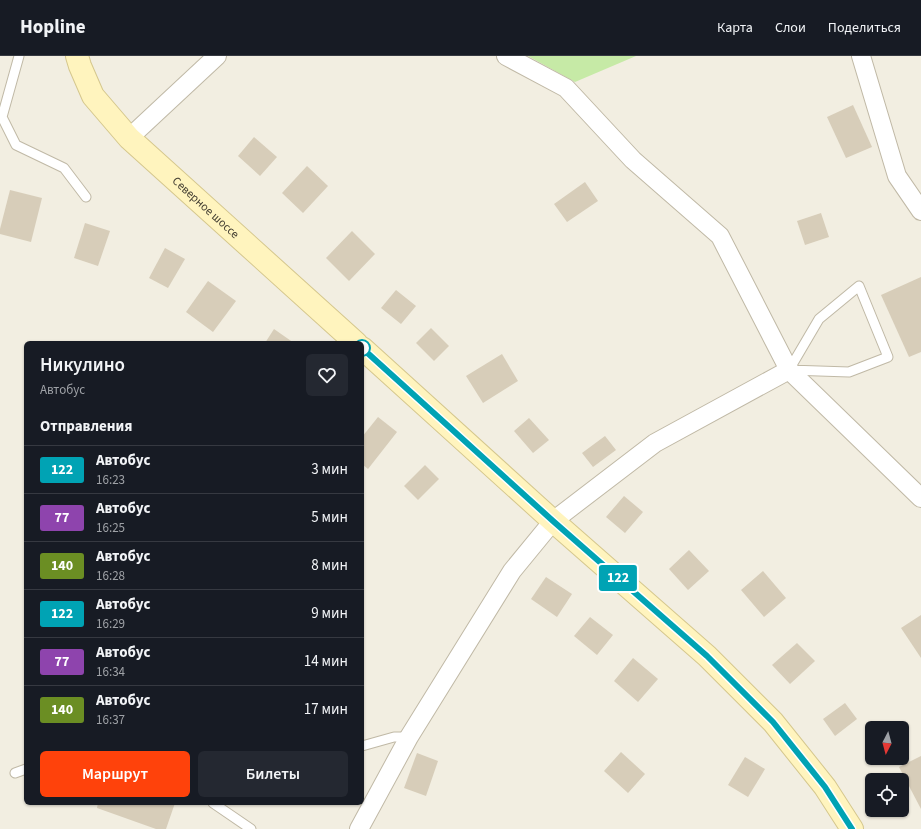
<!DOCTYPE html>
<html lang="ru">
<head>
<meta charset="utf-8">
<style>
	body { margin:0; font-family:"Source Sans 3",sans-serif; background:#242831; color:#f1f3f6; height:100vh; display:flex; flex-direction:column; font-size:15px; white-space:nowrap }
	* { box-sizing:border-box; margin:0 }
	p { font-size:13px; color:#9ea1a6 }
	.icon { flex:none; width:22px; height:22px; fill:none; stroke:currentColor; stroke-width:2; stroke-linecap:round; stroke-linejoin:round }
	.map { position:relative; flex:1; overflow:hidden }
	.drawer { position:absolute; left:24px; top:285px; width:340px; height:464px; display:flex; flex-direction:column; background:#171b24; border-radius:6px; box-shadow:0 1px 3px #0004 }
	.drawer>* { flex:none }
	.badge { padding:0 8px; border-radius:3px; font-size:14px; line-height:26px }
	.needle { width:26px; rotate:186deg }
	.tools { position:absolute; left:865px; top:665px; display:grid; gap:8px }
	.tools a { display:grid; place-items:center; width:44px; height:44px; border-radius:6px; background:#171b24; box-shadow:0 1px 3px #0004; font-size:20px }
	.map>.badge { position:absolute; translate:-50% -50%; box-shadow:0 0 0 2px #fff }
	h2 { padding:0 16px; font-size:15px; line-height:36px }
	.round { display:grid; place-items:center; flex:none; width:42px; height:42px; border-radius:6px; background:#242831 }
	.head { display:flex; align-items:center; justify-content:space-between; height:68px; padding:0 16px }
	h1 { font-size:19px; font-weight:600; line-height:30px }
	.action { display:flex; gap:8px; margin-top:auto; padding:8px 16px }
	.action a { flex:1; height:46px; border-radius:6px; background:#ff420b; color:#fff; font-size:16px; font-weight:600; line-height:46px; text-align:center }
	.action a+a { background:#242831; color:#f1f3f6 }
	ul { padding:0; list-style:none }
	li { display:flex; align-items:center; gap:12px; height:48px; padding:0 16px; border-top:1px solid #363941 }
	li div { flex:1 }
	li b { display:block; font-size:15px }
	li em { font-style:normal }
	li .badge { min-width:44px; font-weight:700; text-align:center }
	header { display:flex; align-items:center; gap:24px; box-sizing:border-box; height:56px; padding:0 20px; background:#171b24; border-bottom:1px solid #363941 }
	header strong { font-size:19px }
	nav { display:flex; gap:22px; margin-inline-start:auto; font-size:14px }
	.map>svg:first-child { display:block }
</style>
</head>
<body>
<header>
<strong>Hopline</strong>
<nav><a>Карта</a><a>Слои</a><a>Поделиться</a></nav>
</header>
<div class="map">
<svg width="921" height="773" viewBox="0 0 921 773">
	<rect width="100%" height="100%" fill="#f2eee1"/>
	<path fill="#c6eaa6" d="M528,0h108l-61,26z"/>
	<g fill="#d7cdb9">
		<path d="M853,49l19,42 -26,11 -19,-41z"/>
		<path d="M254,81l23,20 -17,19 -22,-20z"/>
		<path d="M307,110l21,20 -25,27 -21,-20z"/>
		<path d="M585,126l13,19 -31,21 -13,-18z"/>
		<path d="M10,134l32,8 -11,44 -31,-8v-5z"/>
		<path d="M821,157l8,24 -24,8 -8,-24z"/>
		<path d="M85,167l25,8 -12,35 -24,-8z"/>
		<path d="M352,175l23,23 -26,27 -23,-23z"/>
		<path d="M165,192l20,11 -17,29 -19,-10z"/>
		<path d="M921,221v75l-12,5 -28,-62z"/>
		<path d="M208,225l28,20 -23,31 -27,-20z"/>
		<path d="M396,234l20,16 -15,18 -20,-16z"/>
		<path d="M431,272l18,18 -15,15 -18,-18z"/>
		<path d="M274,273l20,14h-29z"/>
		<path d="M502,298l16,27 -35,22 -17,-27z"/>
		<path d="M378,361l19,15 -29,37 -6,-5v-27z"/>
		<path d="M529,362l20,22 -16,13 -19,-22z"/>
		<path d="M605,380l11,14 -23,17 -11,-14z"/>
		<path d="M425,409l14,14 -21,21 -14,-14z"/>
		<path d="M624,440l19,16 -18,21 -19,-16z"/>
		<path d="M689,494l20,21 -21,19 -19,-21z"/>
		<path d="M763,515l23,27 -22,19 -23,-27z"/>
		<path d="M546,521l26,17 -15,23 -26,-18z"/>
		<path d="M921,559v43l-20,-30z"/>
		<path d="M590,561l23,18 -16,20 -23,-19z"/>
		<path d="M797,587l18,18 -25,23 -18,-19z"/>
		<path d="M633,602l25,21 -20,23 -24,-21z"/>
		<path d="M845,647l12,16 -22,17 -12,-17z"/>
		<path d="M621,696l24,22 -17,19 -24,-22z"/>
		<path d="M417,697l21,8 -12,35 -22,-8z"/>
		<path d="M921,700v53l-22,-42z"/>
		<path d="M745,701l20,12 -17,28 -20,-12z"/>
		<path d="M98,747h77l-9,26h-10l-59,-21z"/>
	</g>
	<g fill="none" stroke-linecap="round" stroke-linejoin="round">
		<defs>
			<g id="lane">
				<path d="M19,0l-17,61 14,28 48,23 22,29"/>
				<path d="M859,230l29,71 -39,15 -60,-2 30,-51z"/>
				<path d="M362,690l32,-9h15"/>
				<path d="M15,717l11,-4"/>
				<path d="M213,747l38,26"/>
			</g>
			<g id="street">
				<path d="M506,0l60,32 67,72 87,76 69,134 132,128"/>
				<path d="M861,0l36,120 24,35"/>
				<path d="M129,82l88,-82"/>
				<path d="M359,773l50,-92 103,-166 41,-50 102,-78 134,-73"/>
			</g>
			<g id="secondary">
				<path id="s1" d="M77,0l3,10 13,30 36,42 227,205"/>
				<path d="M362,292l191,173 154,135 66,66 52,65 27,42"/>
			</g>
		</defs>
		<use href="#lane" stroke="#c0b9a6" stroke-width="11"/>
		<use href="#street" stroke="#c0b9a6" stroke-width="20"/>
		<use href="#secondary" stroke="#d5c78d" stroke-width="24"/>
		<use href="#lane" stroke="#fff" stroke-width="9"/>
		<use href="#street" stroke="#fff" stroke-width="18"/>
		<use href="#secondary" stroke="#fff4be" stroke-width="22"/>
	</g>
	<g fill="none" stroke-linecap="round" stroke-linejoin="round">
		<defs>
			<path id="line" d="M362,292l191,173 154,135 66,66 52,65 27,42"/>
		</defs>
		<use href="#line" stroke="#fff" stroke-width="9"/>
		<use href="#line" stroke="#00a3b4" stroke-width="6"/>
	</g>
	<circle fill="#fff" stroke="#00a3b4" stroke-width="2" cx="362" cy="292" r="8"/>
	<g text-anchor="middle" dominant-baseline="central" stroke-width="4" stroke-linejoin="round" paint-order="stroke">
		<g font-size="12" fill="#433e32" stroke="#fff">
			<text stroke="none"><textPath href="#s1" startOffset="202">Северное шоссе</textPath></text>
		</g>
	</g>
</svg>
<div class="tools">
<a><svg class="needle" viewBox="-14 -14 28 28"><path d="M0-13l5 13h-10z" fill="#e53935"/><path d="M0 13l5-13h-10z" fill="#9ea1a6"/></svg></a>
<a><svg class="icon" aria-label="locate" viewBox="0 0 24 24"><circle cx="12" cy="12" r="6"/><path d="M12 2v4M12 18v4M2 12h4M18 12h4"/></svg></a>
</div>
<b class="badge" style="left:618px;top:522px;background:#00a3b4;color:#fff">122</b>
<section class="drawer">
<div class="head"><div><h1>Никулино</h1><p>Автобус</p></div><a class="round"><svg class="icon" aria-label="heart" viewBox="0 0 24 24"><path d="M12 20l-8-8c-3-5 5-10 8-4 3-6 11-1 8 4z"/></svg></a></div>
<h2>Отправления</h2>
<ul>
<li><span class="badge" style="background:#00a3b4;color:#fff">122</span><div><b>Автобус</b><p>16:23</p></div><em>3 мин</em></li>
<li><span class="badge" style="background:#8e44ad;color:#fff">77</span><div><b>Автобус</b><p>16:25</p></div><em>5 мин</em></li>
<li><span class="badge" style="background:#6b8e23;color:#fff">140</span><div><b>Автобус</b><p>16:28</p></div><em>8 мин</em></li>
<li><span class="badge" style="background:#00a3b4;color:#fff">122</span><div><b>Автобус</b><p>16:29</p></div><em>9 мин</em></li>
<li><span class="badge" style="background:#8e44ad;color:#fff">77</span><div><b>Автобус</b><p>16:34</p></div><em>14 мин</em></li>
<li><span class="badge" style="background:#6b8e23;color:#fff">140</span><div><b>Автобус</b><p>16:37</p></div><em>17 мин</em></li>
</ul>
<div class="action"><a>Маршрут</a><a>Билеты</a></div>
</section>
</div>
</body>
</html>
